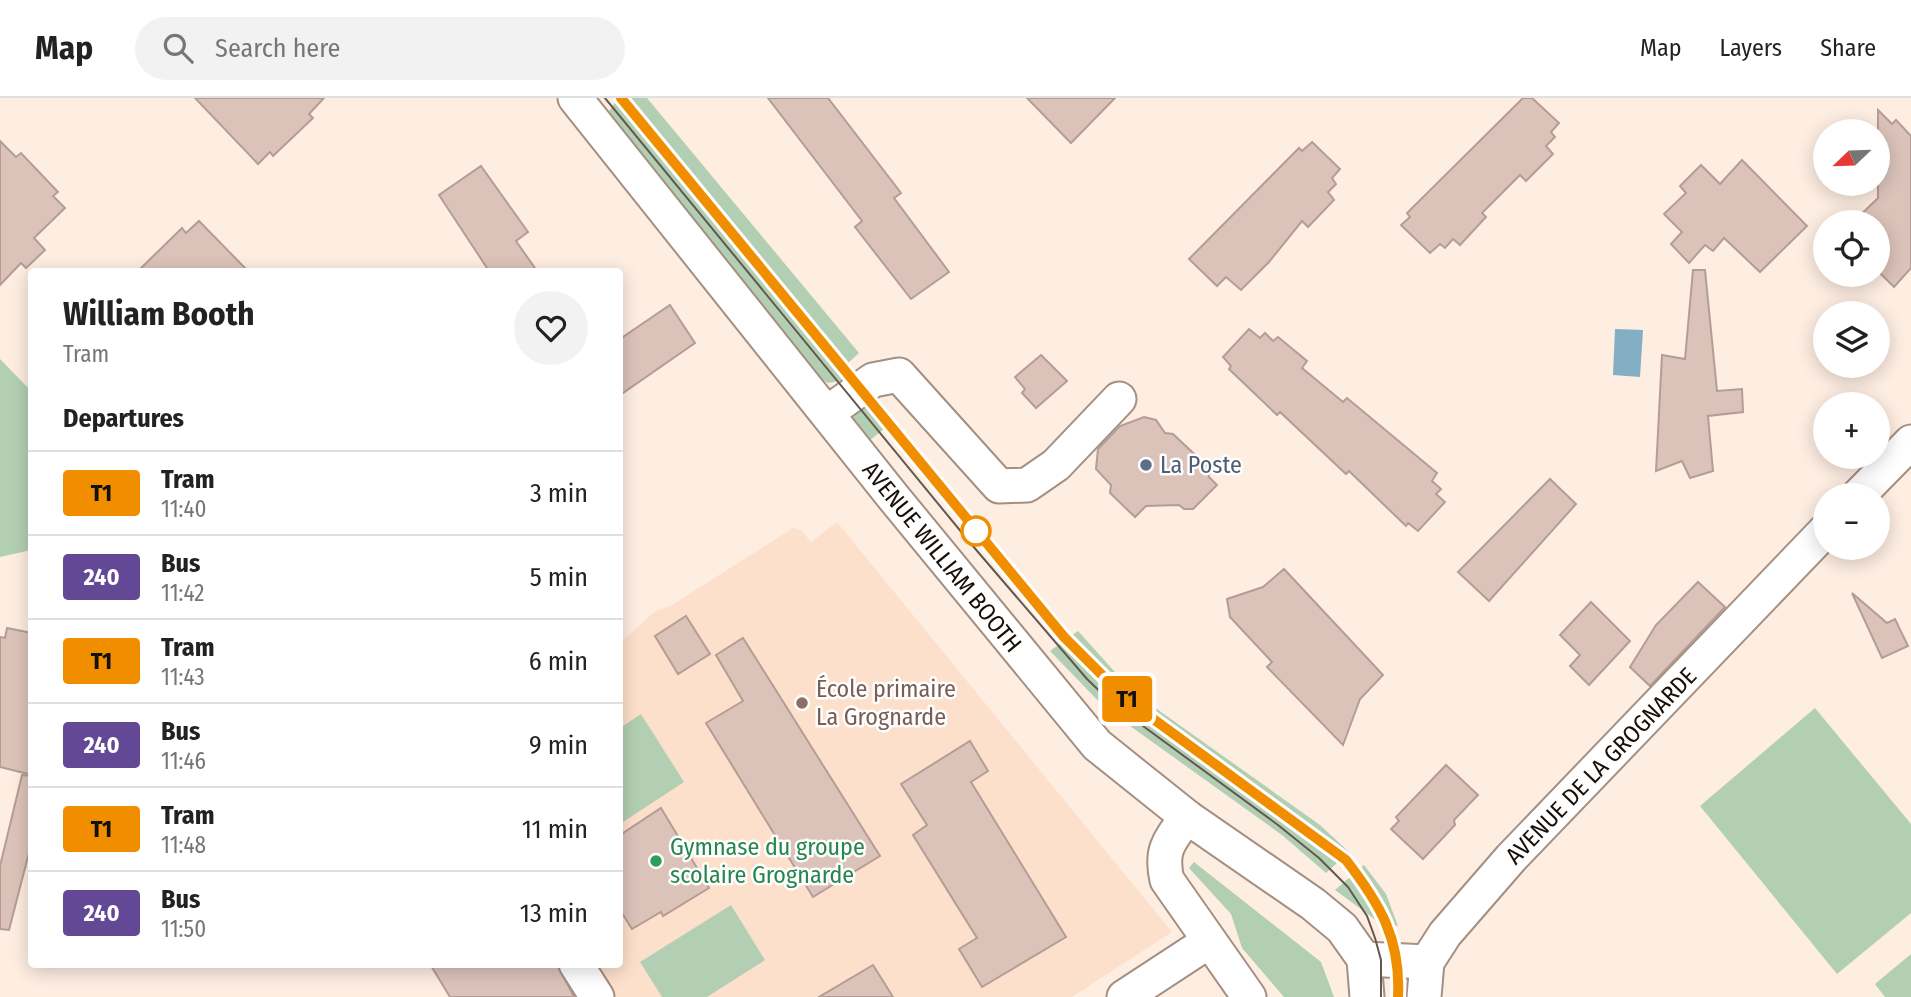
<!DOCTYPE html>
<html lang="en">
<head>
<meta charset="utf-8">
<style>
	body { margin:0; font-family:"Fira Sans Condensed",sans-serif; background:#f2f2f2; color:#222; height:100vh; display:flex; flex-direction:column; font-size:26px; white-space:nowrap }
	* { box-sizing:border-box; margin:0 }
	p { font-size:23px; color:#767676 }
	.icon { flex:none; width:38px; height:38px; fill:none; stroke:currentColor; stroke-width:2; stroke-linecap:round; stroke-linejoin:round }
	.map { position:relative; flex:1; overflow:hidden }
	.sheet { position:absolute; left:28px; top:170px; width:595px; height:700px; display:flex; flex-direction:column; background:#fff; border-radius:7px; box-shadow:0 4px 18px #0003 }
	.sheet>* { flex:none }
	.badge { padding:0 14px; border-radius:5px; font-size:24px; line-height:46px }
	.needle { width:46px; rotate:247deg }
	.buttons { position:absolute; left:1813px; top:21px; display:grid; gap:14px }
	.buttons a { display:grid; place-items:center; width:77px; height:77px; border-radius:50%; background:#fff; box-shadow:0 4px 18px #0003; font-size:35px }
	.map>.badge { position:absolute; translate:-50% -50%; box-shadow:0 0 0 4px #fff }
	h2 { padding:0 35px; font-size:26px; line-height:63px }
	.round { display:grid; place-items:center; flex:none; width:74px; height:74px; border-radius:37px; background:#f2f2f2 }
	.headline { display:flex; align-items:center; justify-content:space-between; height:119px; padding:0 35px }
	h1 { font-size:33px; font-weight:700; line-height:52px }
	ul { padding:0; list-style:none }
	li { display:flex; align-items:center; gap:21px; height:84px; padding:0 35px; border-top:2px solid #e0e0e0 }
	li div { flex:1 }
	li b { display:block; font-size:26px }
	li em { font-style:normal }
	li .badge { min-width:77px; font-weight:700; text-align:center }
	header { display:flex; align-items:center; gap:42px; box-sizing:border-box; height:98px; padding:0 35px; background:#fff; border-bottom:2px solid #e0e0e0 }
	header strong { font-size:33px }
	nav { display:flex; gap:38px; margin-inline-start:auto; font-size:24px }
	.search { width:490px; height:63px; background:#f2f2f2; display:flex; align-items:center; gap:18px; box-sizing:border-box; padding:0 24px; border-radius:38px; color:#767676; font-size:26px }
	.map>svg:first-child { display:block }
</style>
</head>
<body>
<header>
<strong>Map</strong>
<div class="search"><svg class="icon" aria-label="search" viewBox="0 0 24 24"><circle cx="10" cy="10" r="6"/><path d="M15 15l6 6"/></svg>Search here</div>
<nav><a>Map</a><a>Layers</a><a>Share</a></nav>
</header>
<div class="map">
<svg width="1911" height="899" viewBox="0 0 1911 899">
	<rect width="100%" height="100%" fill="#feede1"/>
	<path fill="#fde0cc" d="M837,424l335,410 -100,65h-458l-21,-33h27v-321l34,-31 18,-7 121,-77 8,2 10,12z"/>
	<g fill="#b3cfb3">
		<path d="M618,0h29l212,255 -11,10 7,10 -11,7 -16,3 -6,-4 -206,-250 -7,-18z"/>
		<path d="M0,261l32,33 -1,158 -31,7z"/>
		<path d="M874,298l20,25 -30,24 -11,-21 1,-11z"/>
		<path d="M1078,533l55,61 187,133 29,27 -23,21 -44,-38 -177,-127 -55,-57z"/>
		<path d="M1815,610l96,116v89l-74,61 -137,-168z"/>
		<path d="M641,616l43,68 -64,42v-96z"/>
		<path d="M1194,764l127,100 13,35h-50l-42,-49 -11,-34 -42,-46z"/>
		<path d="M1364,767l22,29 12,32 -18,-3 -45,-33z"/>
		<path d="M731,807l34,55 -58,37h-45l-22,-35z"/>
		<path d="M1911,856v43h-26l-10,-13z"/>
	</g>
	<path fill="#83aec3" d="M1615,231l28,1 -3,47 -27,-2z"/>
	<g fill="#dcc3ba" stroke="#b59c94" stroke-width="2">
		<path d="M195,0h129l-15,16 4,4 -40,38 -3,-4 -12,12z"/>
		<path d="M768,0h60l73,95 -7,5 55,74 -38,27 -56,-72 7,-6z"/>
		<path d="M1027,0h88l-44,45z"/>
		<path d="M1523,0h9l27,25 -8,9 4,5 -9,9 7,8 -27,27 -6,-6 -38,38 4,4 -26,28 -7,-6 -8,9 -5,-4 -10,9 -29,-28 9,-8 -3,-4z"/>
		<path d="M1878,12l14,14 4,-4 15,16v132l-17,19 -16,-16v-49h-25l25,-24z"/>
		<path d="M0,43l16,16 5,-4 37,39 -5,4 12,12 -31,30 11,12 -19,18 -5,-5 -21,22z"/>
		<path d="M1312,44l28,27 -8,9 4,6 -8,8 6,8 -26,27 -6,-6 -33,41 -28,28 -15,-13 -9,9 -28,-27 110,-111 3,3z"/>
		<path d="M1742,62l65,66 -47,46 -36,-34 -11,13 -8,-6 -16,18 -18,-19 11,-12 -18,-18 22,-21 -6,-7 21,-21 19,19z"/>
		<path d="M481,68l47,66 -12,9 21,30h-48l-50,-76z"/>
		<path d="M199,123l49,50h-110l44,-43 4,5z"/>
		<path d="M1693,172h12l12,121 25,-2 1,23 -35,4 5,55 -23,7 -8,-17 -26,10 6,-116 23,4z"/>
		<path d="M670,207l25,38 -75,52v-56z"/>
		<path d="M1249,231l11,9 5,-5 8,8 5,-4 29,24 -5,7 41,34 4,-4 90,75 -5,8 9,8 -5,5 9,8 -27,29 -10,-8 -2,3 -57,-55 -3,3 -66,-62 -3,3 -48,-46 2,-3 -8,-9z"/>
		<path d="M1041,257l26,26 -31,27 -14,-15 3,-4 -10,-12z"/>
		<path d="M1144,319l12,3 9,13 8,1 34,32 2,11 8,8 -24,24h-9l-5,-4 -33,1 -11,11 -25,-24 1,-8 -15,-16 2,-20 22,-23z"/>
		<path d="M1550,381l26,25 -87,97 -31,-29z"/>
		<path d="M1284,471l99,106 -23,24 -17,46 -76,-78 5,-5 -42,-45 -3,-18 36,-12z"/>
		<path d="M1698,484l27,25 -75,79 -20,-19 26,-42z"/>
		<path d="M1852,495l35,30 8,-4 13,27 -26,12z"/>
		<path d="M1591,504l39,39 -41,44 -19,-19 10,-11 -20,-20z"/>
		<path d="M686,518l24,38 -32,20 -23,-38z"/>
		<path d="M7,530l25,5v142l-32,-8v-130l5,1z"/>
		<path d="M743,540l137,218 -67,41 -107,-174 37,-22 -27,-46z"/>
		<path d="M970,643l18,30 -17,11 95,155 -84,50 -23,-38 18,-11 -64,-103 14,-10 -26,-41z"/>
		<path d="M1446,667l32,30 -24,25 1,5 -32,34 -32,-30 8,-8 -3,-4z"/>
		<path d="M22,677l10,1v65l-23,89 -9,-1v-63z"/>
		<path d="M661,710l48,80 -46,28 -2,-4 -29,17 -12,-19v-75z"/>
		<path d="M430,866h127l17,33h-124z"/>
		<path d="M873,867l20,32h-74z"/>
	</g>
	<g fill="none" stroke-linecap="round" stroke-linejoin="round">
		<defs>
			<g id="minor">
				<path d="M575,0l319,400 203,247 90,72 126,87 29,24 22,31 3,38"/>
				<path d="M827,315l46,-33 26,-5 100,111 28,-1 29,-20 63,-66"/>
				<path d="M1859,397l52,-53"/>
				<path d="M1187,719c-18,24 -27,33 -20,63l82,117"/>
				<path d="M1364,861l63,3"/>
				<path d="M576,866l21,33"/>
				<path d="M1124,899l84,-55"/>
				<path d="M1424,899l3,-35 18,-28 66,-76 314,-327"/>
			</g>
		</defs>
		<use href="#minor" stroke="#a49082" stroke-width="37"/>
		<use href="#minor" stroke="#fff" stroke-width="33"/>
		<g stroke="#625850" stroke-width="2">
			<path d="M605,0l367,447 115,134 26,25 165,121 41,33 29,29 19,29 8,22 6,22v37"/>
			<path d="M621,0c103,125 205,251 308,376 57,70 112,146 178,208 47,44 105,77 156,115 73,54 141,98 135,200"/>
		</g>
	</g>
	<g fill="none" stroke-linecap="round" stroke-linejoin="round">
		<defs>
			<path id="line" d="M621,0l443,539 62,62 220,161c34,44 55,79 52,137"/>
		</defs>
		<use href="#line" stroke="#fff" stroke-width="16"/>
		<use href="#line" stroke="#f18e00" stroke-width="10"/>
	</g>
	<circle fill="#5c6f8a" stroke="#fefefe" stroke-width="2.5" cx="1146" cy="367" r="7"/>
	<circle fill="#fff" stroke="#f18e00" stroke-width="3.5" cx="976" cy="433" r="14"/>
	<circle fill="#8d6e63" stroke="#fefefe" stroke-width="2.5" cx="802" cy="605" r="7"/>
	<circle fill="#2e9e5b" stroke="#fefefe" stroke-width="2.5" cx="656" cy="763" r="7"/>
	<g text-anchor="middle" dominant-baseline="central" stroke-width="5" stroke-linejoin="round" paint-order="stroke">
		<g font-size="24" fill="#4e5e75" stroke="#fefefe" text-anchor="start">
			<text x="1160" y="367">La Poste</text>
		</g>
		<g font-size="24" fill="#160f09" stroke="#fefefe">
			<text transform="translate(942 459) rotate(51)">AVENUE WILLIAM BOOTH</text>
			<text transform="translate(1601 668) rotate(-46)">AVENUE DE LA GROGNARDE</text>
		</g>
		<g font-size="24" fill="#785e54" stroke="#fefefe" text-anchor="start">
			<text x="816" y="591">École primaire<tspan x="816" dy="28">La Grognarde</tspan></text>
		</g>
		<g font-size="24" fill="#27864d" stroke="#fefefe" text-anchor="start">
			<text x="670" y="749">Gymnase du groupe<tspan x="670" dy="28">scolaire Grognarde</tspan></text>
		</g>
	</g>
</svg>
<div class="buttons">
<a><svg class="needle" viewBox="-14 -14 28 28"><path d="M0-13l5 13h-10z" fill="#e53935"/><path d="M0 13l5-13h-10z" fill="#767676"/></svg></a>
<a><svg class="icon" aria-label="locate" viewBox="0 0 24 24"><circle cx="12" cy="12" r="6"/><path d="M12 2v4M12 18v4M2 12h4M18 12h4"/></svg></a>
<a><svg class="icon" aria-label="layers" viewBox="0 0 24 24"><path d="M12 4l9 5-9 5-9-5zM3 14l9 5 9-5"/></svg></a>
<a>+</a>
<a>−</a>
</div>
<b class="badge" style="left:1127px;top:601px;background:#f18e00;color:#111">T1</b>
<section class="sheet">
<div class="headline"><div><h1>William Booth</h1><p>Tram</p></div><a class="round"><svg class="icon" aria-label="heart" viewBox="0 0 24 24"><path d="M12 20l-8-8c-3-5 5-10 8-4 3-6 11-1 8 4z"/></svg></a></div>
<h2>Departures</h2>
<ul>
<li><span class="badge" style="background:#f18e00;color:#111">T1</span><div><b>Tram</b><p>11:40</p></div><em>3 min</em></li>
<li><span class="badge" style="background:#634895;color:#fff">240</span><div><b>Bus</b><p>11:42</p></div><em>5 min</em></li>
<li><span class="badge" style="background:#f18e00;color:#111">T1</span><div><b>Tram</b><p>11:43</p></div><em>6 min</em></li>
<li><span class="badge" style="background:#634895;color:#fff">240</span><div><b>Bus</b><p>11:46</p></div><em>9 min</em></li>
<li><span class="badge" style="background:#f18e00;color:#111">T1</span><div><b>Tram</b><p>11:48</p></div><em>11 min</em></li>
<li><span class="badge" style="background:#634895;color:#fff">240</span><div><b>Bus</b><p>11:50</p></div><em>13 min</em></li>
</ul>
</section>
</div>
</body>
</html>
